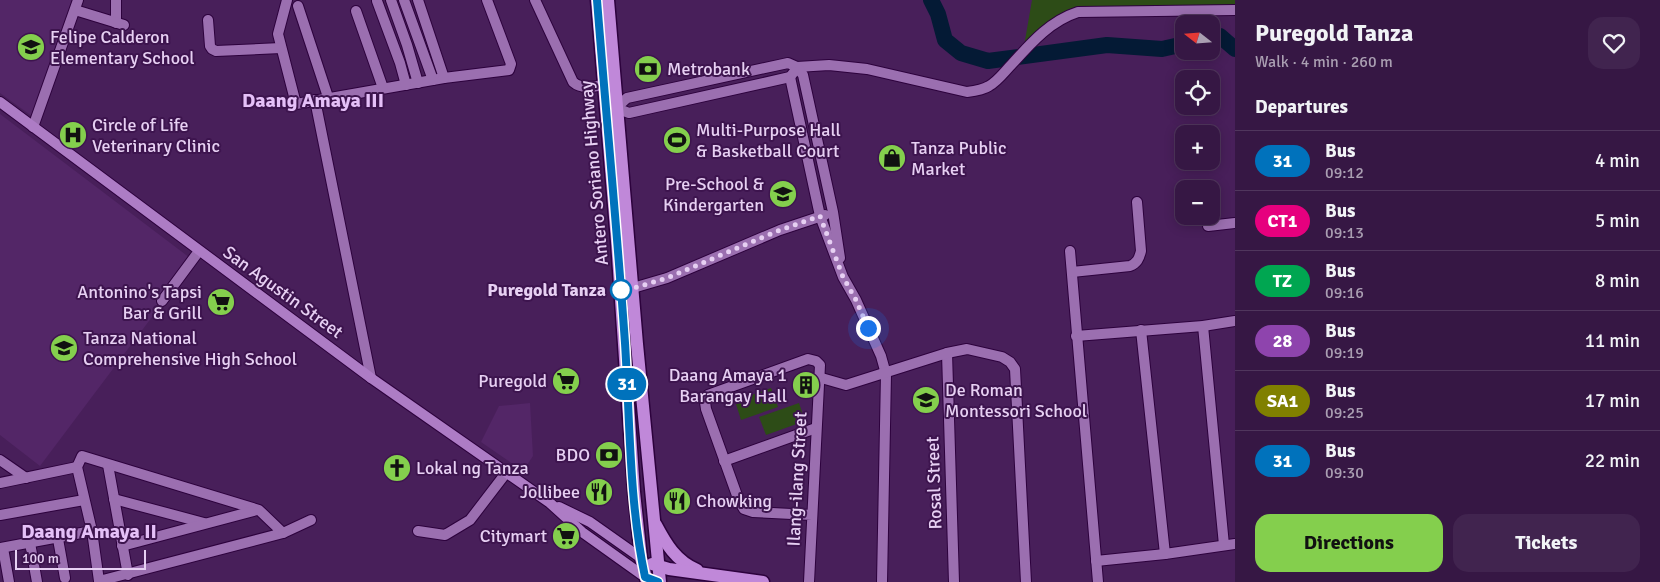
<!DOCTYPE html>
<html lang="en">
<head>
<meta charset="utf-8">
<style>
	body { margin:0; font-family:Signika,sans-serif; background:#41244f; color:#f1f3f6; height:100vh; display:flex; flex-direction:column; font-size:19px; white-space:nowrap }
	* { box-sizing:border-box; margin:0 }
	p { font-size:16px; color:#aa9fb2 }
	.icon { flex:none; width:28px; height:28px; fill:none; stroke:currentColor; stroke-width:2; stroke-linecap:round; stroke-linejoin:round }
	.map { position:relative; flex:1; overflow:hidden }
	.side { display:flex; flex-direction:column; background:#361744; width:425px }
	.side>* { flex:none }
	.badge { padding:0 10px; border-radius:16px; font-size:18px; line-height:32px }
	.needle { width:32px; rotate:287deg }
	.fabs { position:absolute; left:1175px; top:15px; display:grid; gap:10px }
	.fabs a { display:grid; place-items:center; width:45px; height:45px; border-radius:10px; background:#361744; box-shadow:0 2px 12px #0003,0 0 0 1px #50365d; font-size:25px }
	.scale { position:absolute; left:15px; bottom:12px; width:131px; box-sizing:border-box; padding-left:5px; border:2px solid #e7d0f3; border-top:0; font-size:14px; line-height:18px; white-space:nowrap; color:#e7d0f3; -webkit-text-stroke:4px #3d144e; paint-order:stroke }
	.you { position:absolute; width:25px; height:25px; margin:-12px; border:4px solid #fff; border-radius:50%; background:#1a73e8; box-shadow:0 0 0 8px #1a73e833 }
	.map>.badge { position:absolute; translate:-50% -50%; box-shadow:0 0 0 2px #fff }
	h2 { padding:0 20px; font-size:19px; line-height:45px }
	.round { display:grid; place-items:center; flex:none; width:52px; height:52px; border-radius:15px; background:#41244f }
	.headline { display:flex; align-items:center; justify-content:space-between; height:85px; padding:0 20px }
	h1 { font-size:24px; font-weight:700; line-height:38px }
	.cta { display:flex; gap:10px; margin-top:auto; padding:10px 20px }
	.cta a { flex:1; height:58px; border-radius:15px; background:#84cf4d; color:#111; font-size:20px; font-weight:700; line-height:58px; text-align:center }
	.cta a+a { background:#41244f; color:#f1f3f6 }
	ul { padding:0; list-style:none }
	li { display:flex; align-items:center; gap:15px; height:60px; padding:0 20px; border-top:1px solid #50365d }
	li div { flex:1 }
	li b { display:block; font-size:19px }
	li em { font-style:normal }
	li .badge { min-width:55px; font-weight:700; text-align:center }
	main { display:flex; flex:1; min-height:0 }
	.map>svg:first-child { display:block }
</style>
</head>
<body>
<main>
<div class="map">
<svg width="1235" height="582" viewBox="0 0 1235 582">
	<rect width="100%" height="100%" fill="#481f5a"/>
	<g fill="#532667">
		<path d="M0,0h77l-41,119 -36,-26z"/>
		<path d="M0,114l194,147 -154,205 -40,-31z"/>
		<path d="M530,403l3,53 -10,15 -42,-29 18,-36z"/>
	</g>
	<g fill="#2d4c17">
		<path d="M1032,0h203v11l-157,1 -54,34z"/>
		<path d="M771,388l7,19 -37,13 -6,-19z"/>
		<path d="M799,403l6,18 -39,14 -7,-18z"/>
	</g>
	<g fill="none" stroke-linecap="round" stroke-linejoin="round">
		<g stroke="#041a35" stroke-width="16">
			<path d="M931,0l7,14 7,26 16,13 27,8 119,-16 55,4 22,-5"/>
			<path d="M1211,38l9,-2 15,13"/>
		</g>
		<defs>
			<g id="street">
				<path d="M116,0v23"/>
				<path d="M287,0l-9,34 18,70 148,-26 65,-8 2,-6 -24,-64"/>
				<path d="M391,0l16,45 11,38"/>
				<path d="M404,0l29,80"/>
				<path d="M418,0l26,78"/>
				<path d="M535,0l38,82c10,9 25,4 37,1"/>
				<path d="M377,1l23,62 6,22"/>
				<path d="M298,6l30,91"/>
				<path d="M75,10l49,15"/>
				<path d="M356,11l27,77"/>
				<path d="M208,20l2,26 2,3 4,2 65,-3"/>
				<path d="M797,67l32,-2 38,4 100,23c8,-1 16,-2 22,-6 9,-5 16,-15 23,-22 19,-21 38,-43 66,-52l157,-2"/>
				<path d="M790,77l30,139 23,61 13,23 25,56 5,18 -4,208"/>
				<path d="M315,100l56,278"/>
				<path d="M616,108l11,-10 161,-35 9,4 6,8 30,137 7,46"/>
				<path d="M611,109l5,-1 13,5 161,-36 4,-5"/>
				<path d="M33,127l45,-127"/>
				<path d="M1208,216v10l27,-3"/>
				<path d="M1070,251l28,331"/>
				<path d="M1072,272l58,-6c7,-3 9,-7 11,-15l-4,-49"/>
				<path d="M626,290l41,-12 113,-48 45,-15"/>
				<path d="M162,301l37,-50"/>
				<path d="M1203,326l21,219"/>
				<path d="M1141,330l24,224"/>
				<path d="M1076,336l127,-10 32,-5"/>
				<path d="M947,353l7,229"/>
				<path d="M818,377l28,8 101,-32 20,-4 35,8 8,5 5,7 11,213"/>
				<path d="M82,456l177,54 24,23 -184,48 -7,-50 -15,-64z"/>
				<path d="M0,460l26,18"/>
				<path d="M724,461l92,-33"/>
				<path d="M108,465l20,110"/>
				<path d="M0,483l77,-16"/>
				<path d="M114,499l90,24"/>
				<path d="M0,515l84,-15"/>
				<path d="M418,531l27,4 25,-15 36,-47"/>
				<path d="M283,533l28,-13"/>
				<path d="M58,539l7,39"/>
				<path d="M30,543l7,39"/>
				<path d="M122,546l135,-36"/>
				<path d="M0,548l92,-17"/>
				<path d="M3,548l6,34"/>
				<path d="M1096,561l69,-7 70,-10"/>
				<path d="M809,582l11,-217 -4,-4 -8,-2 -100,36 -3,7 1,7 33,92 5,8 9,3 59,3"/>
			</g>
			<g id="secondary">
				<path d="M0,102l371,276 179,125 32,29 63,45"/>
				<path d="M559,507l31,15 51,36"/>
			</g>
			<g id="primary">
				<path d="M597,0l20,241 17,251 7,66 6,24"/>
				<path d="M608,0l29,344 23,238"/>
				<path d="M656,525c10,19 20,36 41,45"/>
				<path d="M652,564l17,5 94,13"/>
			</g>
		</defs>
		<use href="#street" stroke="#2d023d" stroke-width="12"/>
		<use href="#secondary" stroke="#2d023d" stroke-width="12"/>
		<use href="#primary" stroke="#2d023d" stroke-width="15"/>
		<use href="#street" stroke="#9b6fb0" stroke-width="10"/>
		<use href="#secondary" stroke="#ad7cc5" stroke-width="10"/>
		<use href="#primary" stroke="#c088d9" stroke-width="12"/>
	</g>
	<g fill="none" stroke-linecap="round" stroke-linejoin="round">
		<defs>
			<path id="line" d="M597,0c9,114 20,229 28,343 5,78 4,158 20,234l13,5"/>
		</defs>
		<use href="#line" stroke="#fff" stroke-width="11"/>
		<use href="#line" stroke="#0072bc" stroke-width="8"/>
		<path stroke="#e7d0f3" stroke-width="5" stroke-dasharray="0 9" d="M621,290v2l46,-14 113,-48 40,-14 23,61 13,23 12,28"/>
	</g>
	<defs>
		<symbol id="school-disc" viewBox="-11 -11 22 22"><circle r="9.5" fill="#84cf4d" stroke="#3d144e"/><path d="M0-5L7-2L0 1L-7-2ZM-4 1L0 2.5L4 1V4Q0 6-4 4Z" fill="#111"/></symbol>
		<symbol id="bank-disc" viewBox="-11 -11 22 22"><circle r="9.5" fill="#84cf4d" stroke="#3d144e"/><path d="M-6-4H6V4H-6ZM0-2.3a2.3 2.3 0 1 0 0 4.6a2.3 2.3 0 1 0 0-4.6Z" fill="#111"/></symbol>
		<symbol id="hospital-disc" viewBox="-11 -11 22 22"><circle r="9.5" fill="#84cf4d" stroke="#3d144e"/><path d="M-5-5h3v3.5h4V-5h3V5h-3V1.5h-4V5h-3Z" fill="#111"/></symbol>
		<symbol id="stadium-disc" viewBox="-11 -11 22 22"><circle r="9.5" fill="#84cf4d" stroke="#3d144e"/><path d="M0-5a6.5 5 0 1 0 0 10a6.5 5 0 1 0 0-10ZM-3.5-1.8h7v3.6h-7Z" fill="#111"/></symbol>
		<symbol id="shop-disc" viewBox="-11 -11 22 22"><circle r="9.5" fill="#84cf4d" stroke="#3d144e"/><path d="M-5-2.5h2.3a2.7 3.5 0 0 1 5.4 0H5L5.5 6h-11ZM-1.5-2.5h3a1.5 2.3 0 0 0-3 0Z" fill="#111"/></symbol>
		<symbol id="supermarket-disc" viewBox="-11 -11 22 22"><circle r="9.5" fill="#84cf4d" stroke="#3d144e"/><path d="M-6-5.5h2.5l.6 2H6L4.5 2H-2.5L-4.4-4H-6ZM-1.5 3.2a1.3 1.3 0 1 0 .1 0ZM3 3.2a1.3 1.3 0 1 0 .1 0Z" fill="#111"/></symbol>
		<symbol id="building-disc" viewBox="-11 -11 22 22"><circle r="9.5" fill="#84cf4d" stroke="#3d144e"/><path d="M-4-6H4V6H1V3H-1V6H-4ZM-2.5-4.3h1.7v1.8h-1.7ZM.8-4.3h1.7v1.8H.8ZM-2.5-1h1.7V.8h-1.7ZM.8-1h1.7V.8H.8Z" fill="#111"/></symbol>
		<symbol id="church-disc" viewBox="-11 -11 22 22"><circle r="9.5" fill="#84cf4d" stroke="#3d144e"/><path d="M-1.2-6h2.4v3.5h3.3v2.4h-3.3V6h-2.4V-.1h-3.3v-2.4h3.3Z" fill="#111"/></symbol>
		<symbol id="restaurant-disc" viewBox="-11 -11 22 22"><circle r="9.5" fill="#84cf4d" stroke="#3d144e"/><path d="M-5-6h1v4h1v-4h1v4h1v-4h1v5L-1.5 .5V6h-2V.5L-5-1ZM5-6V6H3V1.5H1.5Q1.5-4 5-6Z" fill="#111"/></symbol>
	</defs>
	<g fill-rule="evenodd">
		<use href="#school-disc" x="15" y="31" width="32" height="32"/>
		<use href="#bank-disc" x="632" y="53" width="32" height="32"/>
		<use href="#hospital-disc" x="57" y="119" width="32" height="32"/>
		<use href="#stadium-disc" x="661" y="124" width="32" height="32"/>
		<use href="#shop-disc" x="876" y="142" width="32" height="32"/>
		<use href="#school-disc" x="767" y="178" width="32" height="32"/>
		<use href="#supermarket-disc" x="205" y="286" width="32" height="32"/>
		<use href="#school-disc" x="48" y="332" width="32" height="32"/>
		<use href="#supermarket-disc" x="550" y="365" width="32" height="32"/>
		<use href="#building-disc" x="790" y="369" width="32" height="32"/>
		<use href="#school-disc" x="910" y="384" width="32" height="32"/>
		<use href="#bank-disc" x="593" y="439" width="32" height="32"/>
		<use href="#church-disc" x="381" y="452" width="32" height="32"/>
		<use href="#restaurant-disc" x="583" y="476" width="32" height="32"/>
		<use href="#restaurant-disc" x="661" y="485" width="32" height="32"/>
		<use href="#supermarket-disc" x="550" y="520" width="32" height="32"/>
	</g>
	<circle fill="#fff" stroke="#0072bc" stroke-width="2.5" cx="621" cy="290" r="10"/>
	<g text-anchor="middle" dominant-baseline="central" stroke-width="4" stroke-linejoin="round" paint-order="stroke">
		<g font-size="18" fill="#e7d0f3" stroke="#3d144e" text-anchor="start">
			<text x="50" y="37">Felipe Calderon<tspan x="50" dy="21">Elementary School</tspan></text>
			<text x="667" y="69">Metrobank</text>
			<text x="92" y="125">Circle of Life<tspan x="92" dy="21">Veterinary Clinic</tspan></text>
			<text x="696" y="130">Multi-Purpose Hall<tspan x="696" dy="21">&amp; Basketball Court</tspan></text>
			<text x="911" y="148">Tanza Public<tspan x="911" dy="21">Market</tspan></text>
			<text x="764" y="184" text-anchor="end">Pre-School &amp;<tspan x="764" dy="21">Kindergarten</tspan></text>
			<text x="202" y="292" text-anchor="end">Antonino's Tapsi<tspan x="202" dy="21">Bar &amp; Grill</tspan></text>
			<text x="83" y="338">Tanza National<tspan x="83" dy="21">Comprehensive High School</tspan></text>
			<text x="787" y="375" text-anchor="end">Daang Amaya 1<tspan x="787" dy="21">Barangay Hall</tspan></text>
			<text x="547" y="381" text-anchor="end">Puregold</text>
			<text x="945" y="390">De Roman<tspan x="945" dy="21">Montessori School</tspan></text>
			<text x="590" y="455" text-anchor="end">BDO</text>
			<text x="416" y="468">Lokal ng Tanza</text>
			<text x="580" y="492" text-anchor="end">Jollibee</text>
			<text x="696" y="501">Chowking</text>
			<text x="547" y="536" text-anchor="end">Citymart</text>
		</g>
		<g font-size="18" fill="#e7d0f3" stroke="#3d144e">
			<text transform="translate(594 173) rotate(-95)">Antero Soriano Highway</text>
			<text transform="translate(283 292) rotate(36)">San Agustin Street</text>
			<text transform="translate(797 479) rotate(-87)">Ilang-ilang Street</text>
			<text transform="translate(934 483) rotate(-92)">Rosal Street</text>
		</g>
		<g font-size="18" font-weight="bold" fill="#e7d0f3" stroke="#3d144e" text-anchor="end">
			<text x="606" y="290">Puregold Tanza</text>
		</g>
		<g font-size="20" font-weight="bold" fill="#e5c0f8" stroke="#3d144e">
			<text x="313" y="100">Daang Amaya III</text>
			<text x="89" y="531">Daang Amaya II</text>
		</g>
	</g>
</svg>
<div class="fabs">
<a><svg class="needle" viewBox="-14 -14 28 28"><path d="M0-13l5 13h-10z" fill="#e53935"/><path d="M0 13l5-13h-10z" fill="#aa9fb2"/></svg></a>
<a><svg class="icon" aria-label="locate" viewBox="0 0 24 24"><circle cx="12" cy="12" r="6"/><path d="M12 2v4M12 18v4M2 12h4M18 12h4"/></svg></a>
<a>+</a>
<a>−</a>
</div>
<div class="scale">100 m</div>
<div class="you" style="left:868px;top:328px"></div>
<b class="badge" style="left:627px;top:384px;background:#0072bc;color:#fff">31</b>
</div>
<section class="side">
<div class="headline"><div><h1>Puregold Tanza</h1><p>Walk · 4 min · 260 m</p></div><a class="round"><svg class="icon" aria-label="heart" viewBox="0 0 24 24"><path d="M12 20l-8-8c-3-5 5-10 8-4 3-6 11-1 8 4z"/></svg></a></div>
<h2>Departures</h2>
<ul>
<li><span class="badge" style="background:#0072bc;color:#fff">31</span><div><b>Bus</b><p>09:12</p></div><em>4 min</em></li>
<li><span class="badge" style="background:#e6007e;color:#fff">CT1</span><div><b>Bus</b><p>09:13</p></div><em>5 min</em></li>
<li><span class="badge" style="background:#00a651;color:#fff">TZ</span><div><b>Bus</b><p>09:16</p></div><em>8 min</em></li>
<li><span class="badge" style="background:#8e44ad;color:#fff">28</span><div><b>Bus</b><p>09:19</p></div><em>11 min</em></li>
<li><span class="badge" style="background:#808000;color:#fff">SA1</span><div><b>Bus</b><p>09:25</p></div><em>17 min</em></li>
<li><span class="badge" style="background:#0072bc;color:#fff">31</span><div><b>Bus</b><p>09:30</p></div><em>22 min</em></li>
</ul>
<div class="cta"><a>Directions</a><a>Tickets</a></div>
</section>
</main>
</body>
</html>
